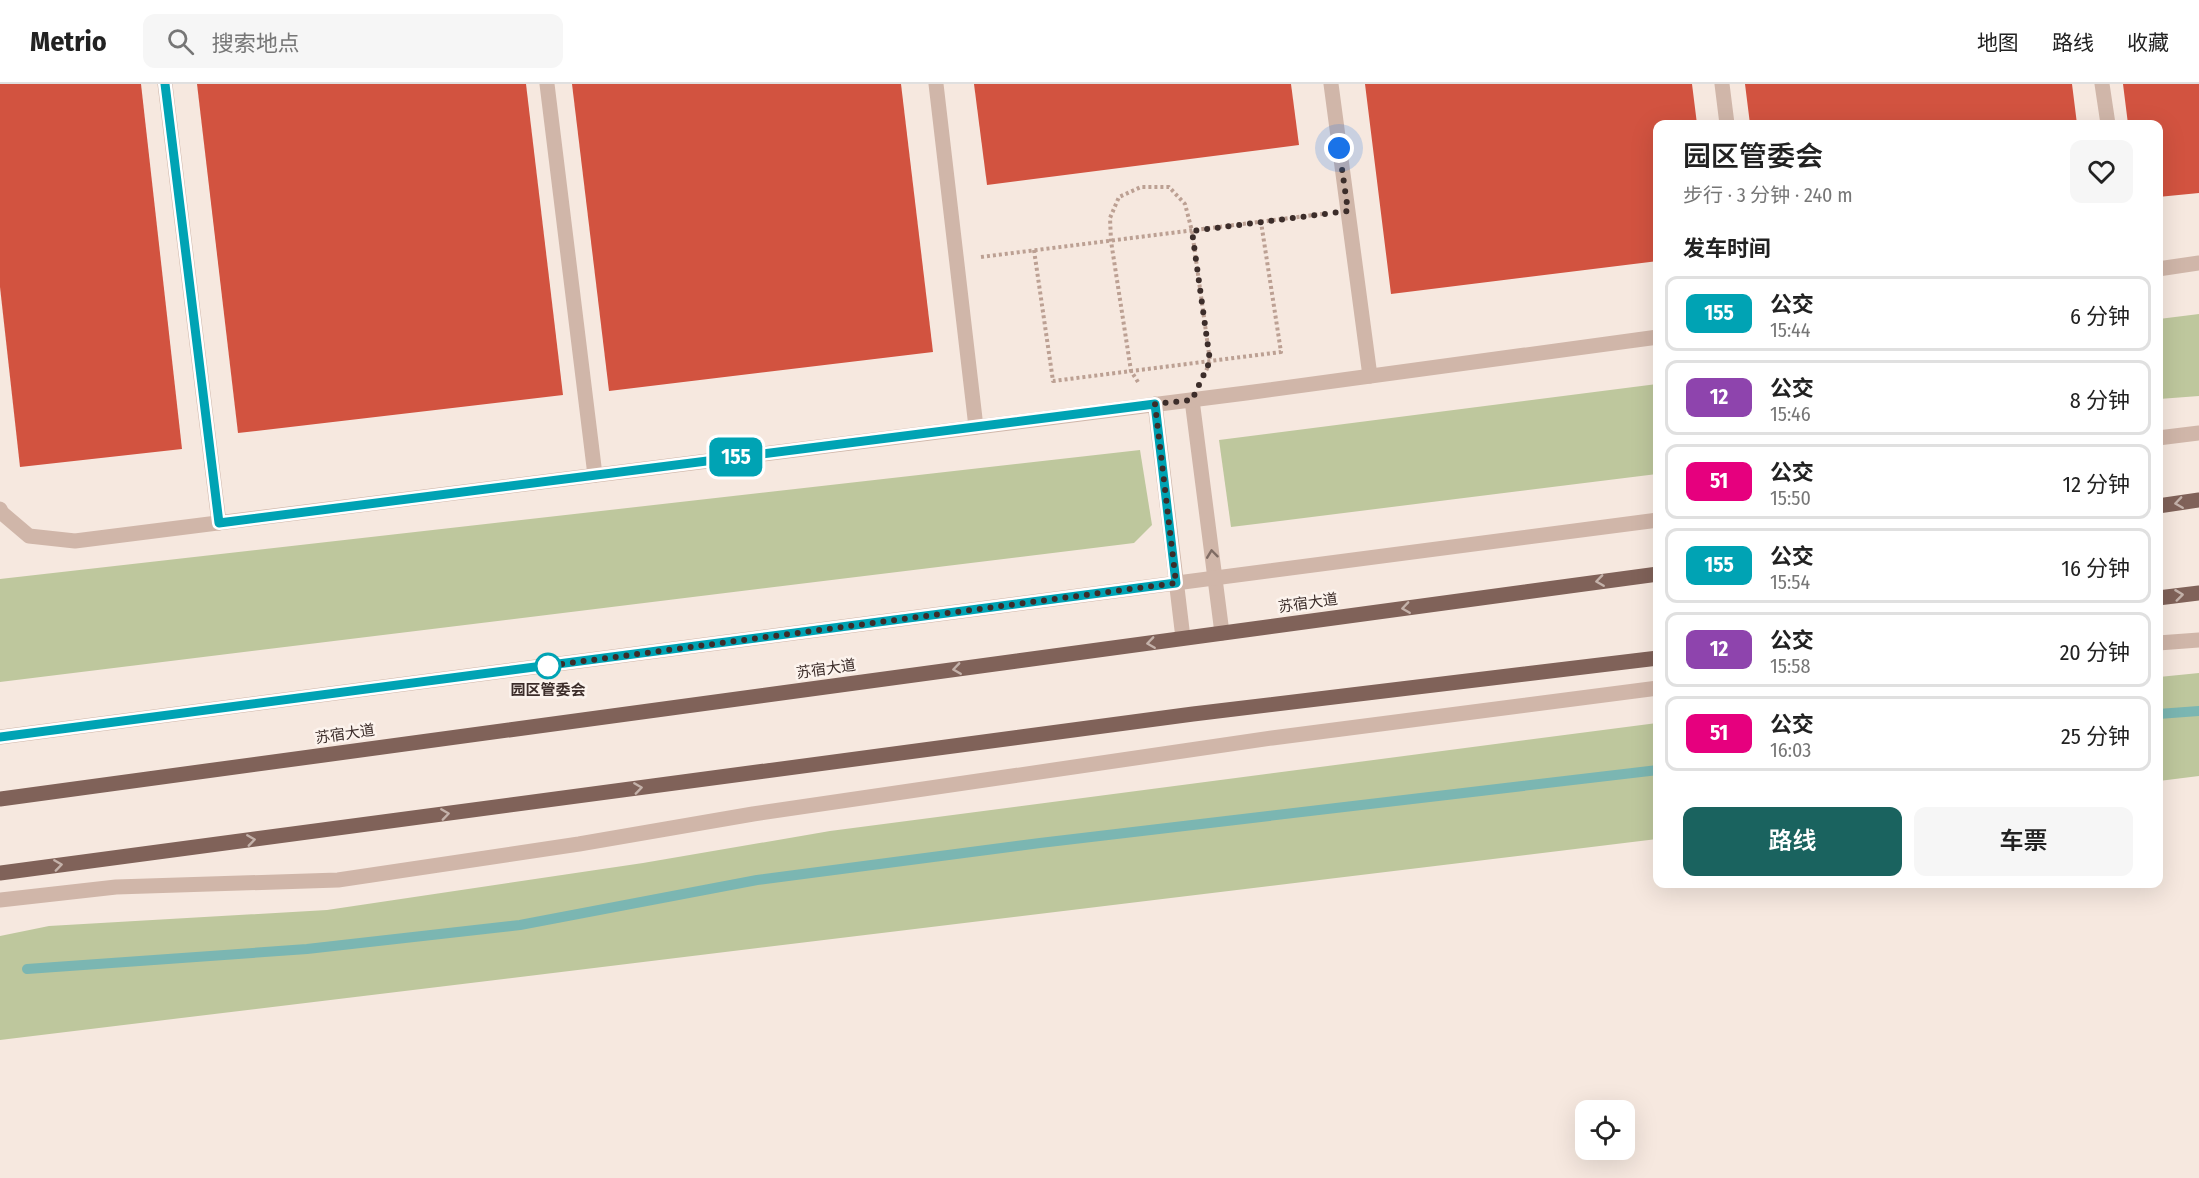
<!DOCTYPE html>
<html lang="zh">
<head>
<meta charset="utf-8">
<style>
	body { margin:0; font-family:"Fira Sans Condensed","Noto Sans SC",sans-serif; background:#f6f6f6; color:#222; height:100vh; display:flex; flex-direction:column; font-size:22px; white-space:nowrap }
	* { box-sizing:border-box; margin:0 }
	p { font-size:20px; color:#767676 }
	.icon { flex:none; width:33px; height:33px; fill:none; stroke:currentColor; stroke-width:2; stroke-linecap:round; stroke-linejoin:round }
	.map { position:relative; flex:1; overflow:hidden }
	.details { position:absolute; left:1653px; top:36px; width:510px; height:768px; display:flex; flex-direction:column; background:#fff; border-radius:12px; box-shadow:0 6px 24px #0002 }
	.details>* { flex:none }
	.badge { padding:0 12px; border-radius:9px; font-size:21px; line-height:39px }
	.tools { position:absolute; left:1575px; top:1016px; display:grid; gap:12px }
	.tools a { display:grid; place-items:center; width:60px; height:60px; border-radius:12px; background:#fff; box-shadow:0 6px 24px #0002; font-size:30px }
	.you { position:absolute; width:30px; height:30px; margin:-15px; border:4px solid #fff; border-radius:50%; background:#1a73e8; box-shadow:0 0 0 9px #1a73e833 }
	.map>.badge { position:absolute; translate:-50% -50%; box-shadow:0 0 0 3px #fff }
	h2 { padding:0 30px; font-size:22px; line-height:54px }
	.round { display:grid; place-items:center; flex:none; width:63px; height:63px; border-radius:12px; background:#f6f6f6 }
	.head { display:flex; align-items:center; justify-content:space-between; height:102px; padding:0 30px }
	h1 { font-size:28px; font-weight:600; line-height:45px }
	.cta { display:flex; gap:12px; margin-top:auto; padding:12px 30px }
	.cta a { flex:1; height:69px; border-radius:12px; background:#1a635f; color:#fff; font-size:24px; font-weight:600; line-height:69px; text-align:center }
	.cta a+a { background:#f6f6f6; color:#222 }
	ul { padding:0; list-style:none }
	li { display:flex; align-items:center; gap:18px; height:75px; margin:0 12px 9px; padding:0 18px; border:3px solid #e0e0e0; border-radius:12px }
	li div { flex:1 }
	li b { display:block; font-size:22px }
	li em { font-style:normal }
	li .badge { min-width:66px; font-weight:700; text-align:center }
	header { display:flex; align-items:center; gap:36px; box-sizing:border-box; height:84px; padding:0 30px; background:#fff; border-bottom:2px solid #e0e0e0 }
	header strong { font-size:28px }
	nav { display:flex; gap:33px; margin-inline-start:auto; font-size:21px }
	.search { width:420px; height:54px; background:#f6f6f6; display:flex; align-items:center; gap:15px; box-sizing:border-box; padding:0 21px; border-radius:12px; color:#767676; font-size:22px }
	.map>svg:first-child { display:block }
</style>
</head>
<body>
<header>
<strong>Metrio</strong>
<div class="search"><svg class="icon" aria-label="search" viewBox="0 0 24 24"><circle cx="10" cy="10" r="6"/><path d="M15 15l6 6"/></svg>搜索地点</div>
<nav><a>地图</a><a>路线</a><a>收藏</a></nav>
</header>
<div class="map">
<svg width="2199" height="1094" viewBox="0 0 2199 1094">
	<rect width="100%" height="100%" fill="#f6e8df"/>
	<g fill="#bec79d">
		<path d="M2199,230v82l-40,3v-80z"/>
		<path d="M1657,300v90l-426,53 -12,-87z"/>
		<path d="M1140,366l12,75 -18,18 -1134,139v-103z"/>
		<path d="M2199,589v103l-40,5v-104z"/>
		<path d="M1657,639v116l-1657,201v-104l49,-10 278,-16 316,-47 187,-32z"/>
	</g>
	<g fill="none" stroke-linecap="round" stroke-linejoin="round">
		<g stroke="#7bb6b2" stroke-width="10">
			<path d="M2158,630l41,-3"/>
			<path d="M27,885l280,-20 213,-24 237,-45 283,-37 618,-73"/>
		</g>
	</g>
	<g fill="#d25340">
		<path d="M0,0h141l41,365 -162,18 -20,-180z"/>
		<path d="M197,0h329l37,311 -325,38z"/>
		<path d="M572,0h329l32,268 -324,39z"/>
		<path d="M974,0h317l8,61 -312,40z"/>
		<path d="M1365,0h327l5,40h-39v137l-267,33z"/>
		<path d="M1745,0h327l5,40h-327z"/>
		<path d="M2123,0h76v109l-41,4v-73h-30z"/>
	</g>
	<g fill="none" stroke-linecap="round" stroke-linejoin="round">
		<g stroke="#bca093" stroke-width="4" stroke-dasharray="3 3" stroke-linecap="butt">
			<path d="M1034,166l19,131 228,-29 -20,-130"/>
			<path d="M981,173l341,-43"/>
			<path d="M1138,298l-7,-11 -20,-130 -1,-23 9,-21 22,-10h28l16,17 7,27 18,130 -4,10"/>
		</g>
		<g stroke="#d0b6a9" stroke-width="15">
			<path d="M165,0l54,439"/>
			<path d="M547,0l48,391"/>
			<path d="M936,0l40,343"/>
			<path d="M1331,0l39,292"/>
			<path d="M1722,0l5,40"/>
			<path d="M2102,0l6,40"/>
			<path d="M2158,185l41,-6"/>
			<path d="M1192,316l30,233"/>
			<path d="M1155,320l28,234"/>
			<path d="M2158,354l41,-5"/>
			<path d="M0,425l2,4 27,23 46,5 1171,-148 412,-56"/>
			<path d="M2158,559l41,-3"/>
			<path d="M0,653l1658,-217"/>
			<path d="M0,816l116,-13 222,-7 241,-36 174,-30 519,-76 386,-50"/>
		</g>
		<g stroke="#806259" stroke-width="15">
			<path d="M2158,422l41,-6"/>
			<path d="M2158,514l41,-5"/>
			<path d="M0,715l1658,-225"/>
			<path d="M0,789l1193,-159 465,-56"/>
		</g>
	</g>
	<defs><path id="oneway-chevron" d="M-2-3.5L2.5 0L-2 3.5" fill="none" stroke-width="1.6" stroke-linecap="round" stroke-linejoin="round" transform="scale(1.5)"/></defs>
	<g stroke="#c4b2aa">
		<use href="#oneway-chevron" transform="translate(2179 419) rotate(172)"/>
		<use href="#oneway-chevron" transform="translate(1600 497) rotate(172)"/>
		<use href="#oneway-chevron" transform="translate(2179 511) rotate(-7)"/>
		<use href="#oneway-chevron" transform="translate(1406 524) rotate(172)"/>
		<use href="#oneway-chevron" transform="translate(1151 559) rotate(172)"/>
		<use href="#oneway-chevron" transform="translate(957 585) rotate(172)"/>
		<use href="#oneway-chevron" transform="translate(638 704) rotate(-8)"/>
		<use href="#oneway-chevron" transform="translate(445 730) rotate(-8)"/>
		<use href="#oneway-chevron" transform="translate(251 756) rotate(-8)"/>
		<use href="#oneway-chevron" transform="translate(58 781) rotate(-8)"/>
	</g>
	<use stroke="#7f6b63" href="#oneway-chevron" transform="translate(1212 470) rotate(-97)"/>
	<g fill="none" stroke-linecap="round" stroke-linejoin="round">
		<defs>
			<path id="line" d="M0,653l1176,-154 -21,-179 -936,119 -54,-439"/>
		</defs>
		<use href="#line" stroke="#fff" stroke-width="14"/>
		<use href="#line" stroke="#00a3b4" stroke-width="9"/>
		<path stroke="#3c2d2a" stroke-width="6" stroke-dasharray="0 10.8" d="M548,582l-9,1 637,-84 -21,-179 37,-4 18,-39 -18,-130 156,-20 -9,-63"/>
	</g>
	<circle fill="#fff" stroke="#00a3b4" stroke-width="3" cx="548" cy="582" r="12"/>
	<g text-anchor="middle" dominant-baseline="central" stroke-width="5" stroke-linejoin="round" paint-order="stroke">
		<g font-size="15" fill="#3c2d2a" stroke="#fcf3ed">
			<text transform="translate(1308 519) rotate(-8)">苏宿大道</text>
			<text transform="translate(826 585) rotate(-8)">苏宿大道</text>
			<text transform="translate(345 650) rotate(-8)">苏宿大道</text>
		</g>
		<g font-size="15" font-weight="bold" fill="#3c2d2a" stroke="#fcf3ed">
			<text x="548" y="606">园区管委会</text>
		</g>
	</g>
</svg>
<div class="tools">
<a><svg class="icon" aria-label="locate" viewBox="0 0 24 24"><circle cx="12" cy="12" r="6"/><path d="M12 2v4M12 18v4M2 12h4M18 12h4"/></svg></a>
</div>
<div class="you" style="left:1339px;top:64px"></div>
<b class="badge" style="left:736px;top:373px;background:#00a3b4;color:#fff">155</b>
<section class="details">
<div class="head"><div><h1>园区管委会</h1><p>步行 · 3 分钟 · 240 m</p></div><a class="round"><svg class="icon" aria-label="heart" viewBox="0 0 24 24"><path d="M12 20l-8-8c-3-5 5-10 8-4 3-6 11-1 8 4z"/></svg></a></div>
<h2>发车时间</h2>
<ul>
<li><span class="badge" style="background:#00a3b4;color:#fff">155</span><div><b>公交</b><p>15:44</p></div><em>6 分钟</em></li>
<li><span class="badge" style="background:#8e44ad;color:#fff">12</span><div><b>公交</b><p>15:46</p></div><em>8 分钟</em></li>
<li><span class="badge" style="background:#e6007e;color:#fff">51</span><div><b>公交</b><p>15:50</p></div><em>12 分钟</em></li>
<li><span class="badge" style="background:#00a3b4;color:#fff">155</span><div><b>公交</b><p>15:54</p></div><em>16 分钟</em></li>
<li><span class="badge" style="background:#8e44ad;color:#fff">12</span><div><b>公交</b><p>15:58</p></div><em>20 分钟</em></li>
<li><span class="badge" style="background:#e6007e;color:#fff">51</span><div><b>公交</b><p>16:03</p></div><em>25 分钟</em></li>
</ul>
<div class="cta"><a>路线</a><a>车票</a></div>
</section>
</div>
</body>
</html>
